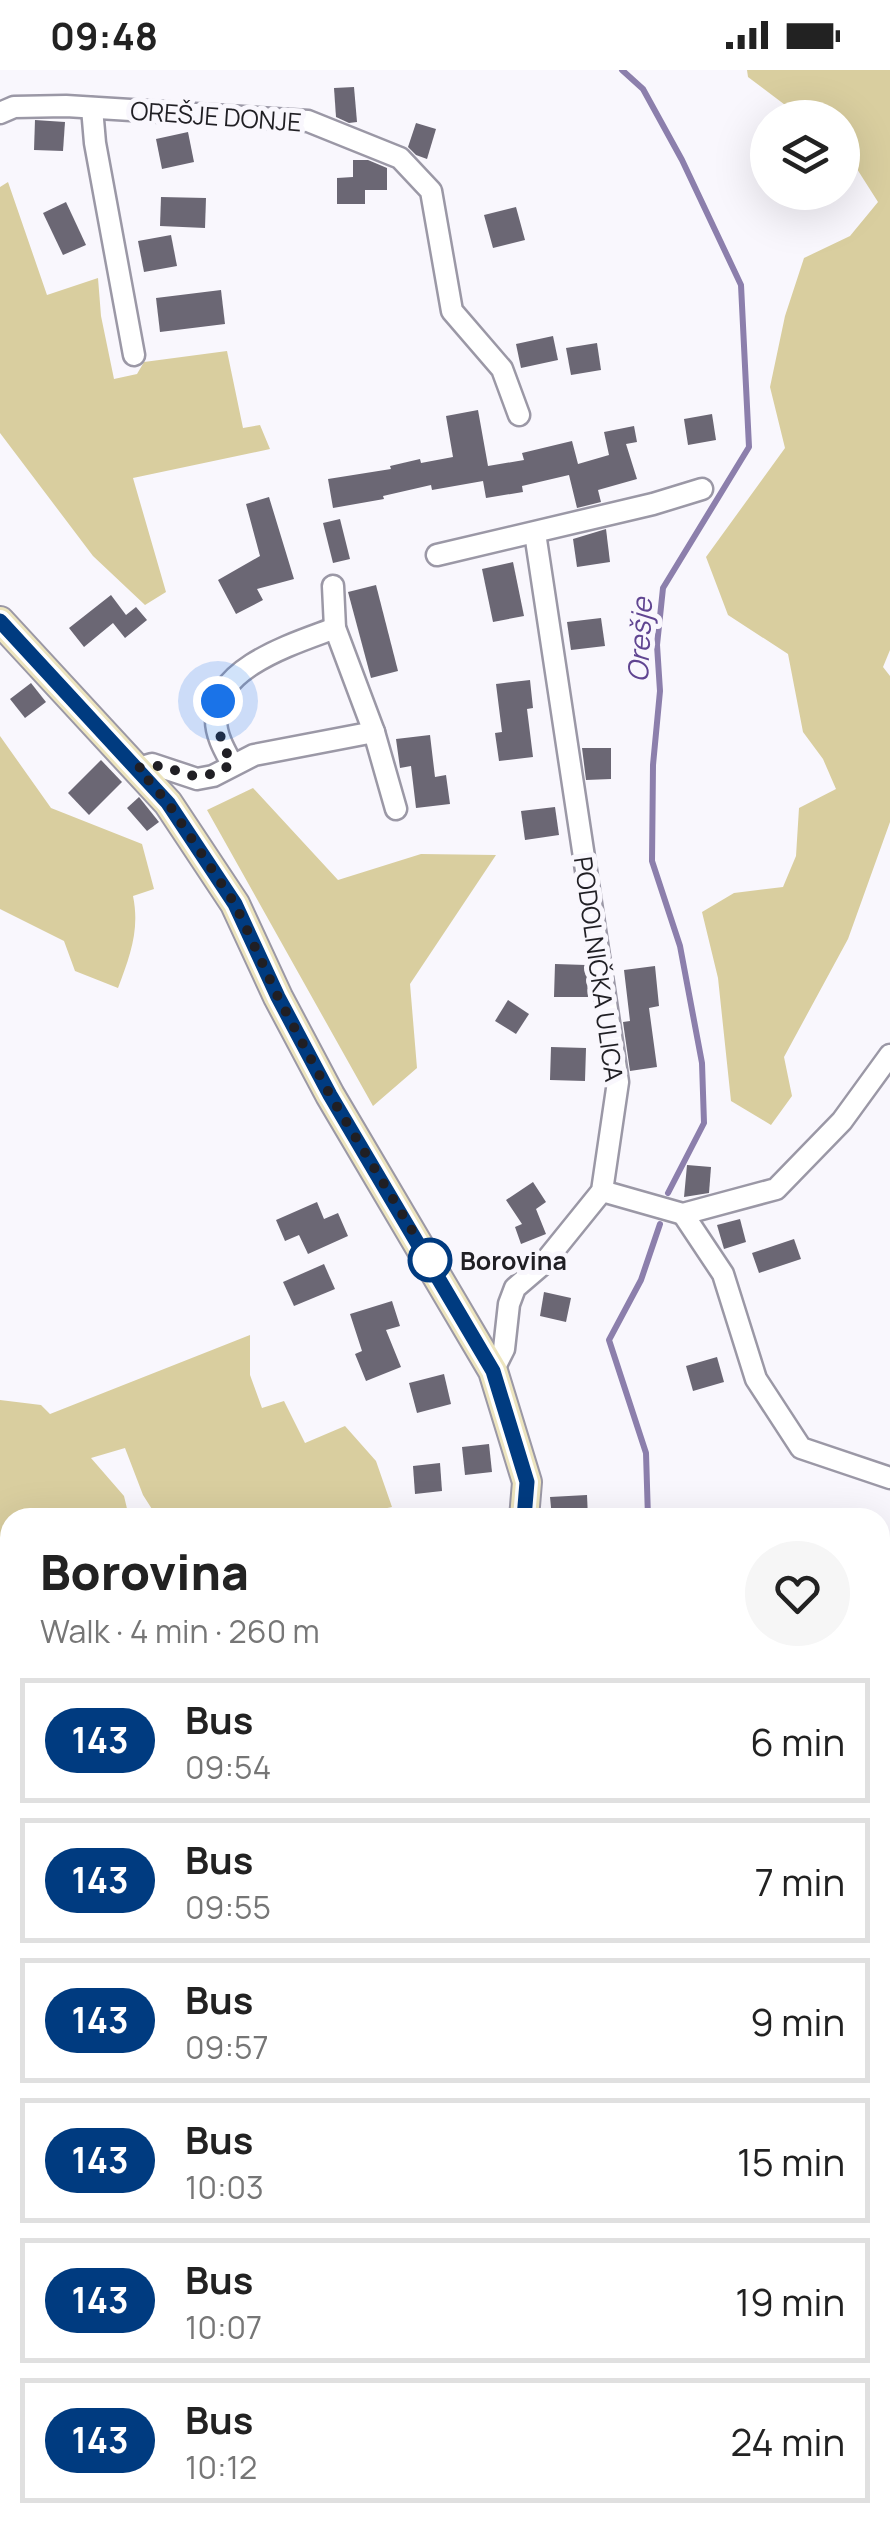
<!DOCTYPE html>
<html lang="en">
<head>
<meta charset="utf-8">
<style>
	body { margin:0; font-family:Manrope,sans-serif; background:#f6f6f6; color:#222; height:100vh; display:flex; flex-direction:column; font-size:38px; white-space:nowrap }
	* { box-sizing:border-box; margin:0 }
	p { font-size:32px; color:#767676 }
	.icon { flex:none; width:55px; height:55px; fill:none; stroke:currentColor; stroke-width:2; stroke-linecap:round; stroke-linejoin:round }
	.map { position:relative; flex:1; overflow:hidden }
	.sheet { position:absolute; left:0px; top:1438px; width:890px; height:1032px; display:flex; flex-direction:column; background:#fff; border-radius:30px 30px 0 0; box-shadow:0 10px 40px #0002 }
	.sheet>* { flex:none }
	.badge { padding:0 20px; border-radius:32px; font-size:35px; line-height:65px }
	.buttons { position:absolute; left:750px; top:30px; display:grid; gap:20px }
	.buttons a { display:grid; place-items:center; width:110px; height:110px; border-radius:50%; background:#fff; box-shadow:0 10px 40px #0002; font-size:50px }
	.you { position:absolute; width:50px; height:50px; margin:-25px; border:8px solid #fff; border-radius:50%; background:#1a73e8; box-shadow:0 0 0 15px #1a73e833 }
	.map>.badge { position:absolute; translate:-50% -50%; box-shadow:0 0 0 5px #fff }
	.round { display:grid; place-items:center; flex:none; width:105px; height:105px; border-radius:52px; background:#f6f6f6 }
	.overview { display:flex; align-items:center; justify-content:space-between; height:170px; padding:0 40px }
	h1 { font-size:48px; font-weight:800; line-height:75px }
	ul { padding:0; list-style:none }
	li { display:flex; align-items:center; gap:30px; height:125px; margin:0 20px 15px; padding:0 20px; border:5px solid #e0e0e0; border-radius:0px }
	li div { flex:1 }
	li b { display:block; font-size:38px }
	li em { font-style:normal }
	li .badge { min-width:110px; font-weight:700; text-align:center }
	.status { display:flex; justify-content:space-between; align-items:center; height:70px; padding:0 50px; background:#fff; direction:ltr }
	.status svg { height:28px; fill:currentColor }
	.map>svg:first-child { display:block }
</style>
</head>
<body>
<div class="status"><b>09:48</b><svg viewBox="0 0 49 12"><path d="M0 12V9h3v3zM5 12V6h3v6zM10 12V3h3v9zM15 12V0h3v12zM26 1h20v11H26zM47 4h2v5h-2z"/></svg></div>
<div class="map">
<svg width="890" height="2468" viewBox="0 0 890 2468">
	<rect width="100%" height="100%" fill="#f9f7fd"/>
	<g fill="#d9ce9f">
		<path d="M747,0h143v580l-7,17 7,9v146l-42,117 -64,118 8,39 -21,29 -40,-24 -13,-123 -16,-66 32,-19 49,-6 13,-31 3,-48 37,-19 -13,-30 -20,-27 -15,-78 -60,-39 -22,-58 79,-109 -15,-61 15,-71 19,-58 46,-22 28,-34 -35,-55 -1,-29 -41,-1 -53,-40z"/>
		<path d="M8,112l39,113 51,-17 3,38 13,63 23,-5 7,-12 83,-11 16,77 17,-3 10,24 -137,29 33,114 -21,13 -52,-49 -93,-123v-246z"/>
		<path d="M0,666l51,72 91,36 12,45 -21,7c7,34 -3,60 -15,92l-43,-17 -11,-30 -64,-32z"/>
		<path d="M253,718l85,92 83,-26 75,1 -86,129 7,84 -44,38 -166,-296z"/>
		<path d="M250,1265v40l12,33 22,-7 21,42 40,-17 31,35 16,46 -51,11 -184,-1 -14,-22 -18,-47 -34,10 33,38 5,21 -119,1v118l-10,2v-238l41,5 9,9z"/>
		<path d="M880,1544l10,4v212l-10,-8z"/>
		<path d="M890,1792v55l-10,3v-43z"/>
		<path d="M880,1853h10v180l-10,7z"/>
		<path d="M10,2023v96l-10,1v-94z"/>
		<path d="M890,2057v195l-5,6 5,-2v162l-3,-27 -7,-9v-309l1,-10z"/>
	</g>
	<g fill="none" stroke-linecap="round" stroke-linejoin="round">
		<g stroke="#8c7fac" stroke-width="6">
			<path d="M622,0l21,19 39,71 59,125 8,162 -86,141 -6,57 3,46 -7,74 -1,96 28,85 22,117 2,60 -36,70"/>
			<path d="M648,1448l-2,-65 -37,-113 32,-60 19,-56"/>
			<path d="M541,2468l5,-8"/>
		</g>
	</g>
	<g fill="#6b6774">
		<path d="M354,17l3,35 -8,1 -13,-6 -2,-29z"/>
		<path d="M35,50l30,2 -2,29 -29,-1z"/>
		<path d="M416,53l20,6 -9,30 -11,-4 -8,-8z"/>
		<path d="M188,62l6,30 -32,7 -6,-30z"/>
		<path d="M353,90h15l19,8v22h-22v14h-28v-26l16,-1z"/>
		<path d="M161,127l45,1 -1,30 -45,-2z"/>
		<path d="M66,132l20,43 -23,10 -20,-42z"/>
		<path d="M516,137l9,33 -32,8 -9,-33z"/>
		<path d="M171,165l6,31 -33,6 -6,-31z"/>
		<path d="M221,220l4,34 -65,8 -4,-34z"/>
		<path d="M553,266l5,24 -37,8 -5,-24z"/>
		<path d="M597,273l4,27 -30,5 -5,-27z"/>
		<path d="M478,340l10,56 36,-6 -2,-7 50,-12 6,23 31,-9 -5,-23 30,-6 3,16 -11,2 11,35 -39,11 3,12 -24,6 -8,-33 -47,11 1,6 -37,6 -3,-17 -51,9 -1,-5 -48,11 1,3 -51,9 -5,-29 63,-10 -1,-3 30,-7 1,4 32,-6 -7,-41z"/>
		<path d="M712,344l4,26 -28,5 -4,-26z"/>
		<path d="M269,427l25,82 -37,10 6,11 -27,14 -18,-34 42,-24 -14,-52z"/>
		<path d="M340,449l10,40 -17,4 -10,-40z"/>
		<path d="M606,459l4,33 -33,5 -4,-28z"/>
		<path d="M513,492l11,54 -31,6 -11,-53z"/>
		<path d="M376,515l22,86 -27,7 -23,-86z"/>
		<path d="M111,525l15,20 10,-8 11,13 -22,18 -12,-15 -29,24 -15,-19z"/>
		<path d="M601,548l4,28 -34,4 -4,-28z"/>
		<path d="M530,610l3,28 -6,1 6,48 -34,4 -4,-28 7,-1 -6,-48z"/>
		<path d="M31,613l15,19 -21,16 -15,-19z"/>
		<path d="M430,665l5,42 11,-2 4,29 -34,4 -5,-42 -11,2 -4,-29z"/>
		<path d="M582,678h29v31l-25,1z"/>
		<path d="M101,690l21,22 -33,33 -21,-22z"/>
		<path d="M139,727l20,25 -12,9 -20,-23z"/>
		<path d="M555,737l4,28 -34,5 -4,-29z"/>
		<path d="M555,894l31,1 2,32h-34z"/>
		<path d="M655,896l4,40 -10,2 8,59 -27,4 -7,-49 7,-1 -6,-51z"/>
		<path d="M508,930l21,14 -13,20 -21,-13z"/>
		<path d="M551,977l35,1 -1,33 -35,-1z"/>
		<path d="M687,1095l24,2 -2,26 -25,4z"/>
		<path d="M533,1112l13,20 -10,7 10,25 -25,10 -6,-17 7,-3 -16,-24z"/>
		<path d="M317,1132l7,17 14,-6 10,23 -40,18 -9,-19 -14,6 -9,-21z"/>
		<path d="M740,1149l6,23 -22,7 -7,-24z"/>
		<path d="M794,1169l7,20 -42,14 -7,-20z"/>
		<path d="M324,1194l11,25 -41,17 -11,-24z"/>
		<path d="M544,1222l27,6 -5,24 -26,-6z"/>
		<path d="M392,1231l8,25 -14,4 15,37 -35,14 -11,-27 7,-3 -12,-37z"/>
		<path d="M717,1287l7,25 -31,9 -7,-25z"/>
		<path d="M444,1304l7,30 -34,9 -8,-30z"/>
		<path d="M489,1374l3,28 -27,3 -3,-28z"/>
		<path d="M440,1393l2,28 -27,3 -2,-28z"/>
		<path d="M587,1425l1,23h-36l-2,-21z"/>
	</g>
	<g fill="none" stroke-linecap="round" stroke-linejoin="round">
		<defs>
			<g id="street">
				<path d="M92,38l3,35 39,212"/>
				<path d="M0,43l14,-6 52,-1 242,15 92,37 31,33 21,120 50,58 17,46"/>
				<path d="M437,485l216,-51 49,-15"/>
				<path d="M333,516l2,42 39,104 22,77"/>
				<path d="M232,694c-7,-13 -16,-28 -16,-44 -3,-53 80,-77 119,-92"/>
				<path d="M138,698l14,-4 45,15 16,-3 41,-21 120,-23"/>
				<path d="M602,1121l81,23 93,-25 66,-68 48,-66"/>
				<path d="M683,1144l40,60 33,105 45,69 89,30"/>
				<path d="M493,1301l11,-22 5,-45 6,-16 28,-24 59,-73 16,-109 -83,-549"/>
				<path d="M0,2210l10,17"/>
				<path d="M164,2460l6,8"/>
			</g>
			<g id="secondary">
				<path d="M0,551l168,182 67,101 43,93 52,98 163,276 34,111 -3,36"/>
				<path d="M524,2468l5,-8"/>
			</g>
		</defs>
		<use href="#street" stroke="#9b98a6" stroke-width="25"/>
		<use href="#secondary" stroke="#9b98a6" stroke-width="32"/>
		<use href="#street" stroke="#fff" stroke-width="20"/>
		<use href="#secondary" stroke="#ede5bf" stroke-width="28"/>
	</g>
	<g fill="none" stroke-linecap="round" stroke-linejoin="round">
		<defs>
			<path id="line" d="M0,551l168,182 67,101 43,93 52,98 163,276 34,111 -3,36"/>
		</defs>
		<use href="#line" stroke="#fff" stroke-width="22"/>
		<use href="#line" stroke="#003b80" stroke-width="15"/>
		<path stroke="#201f24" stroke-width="10" stroke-dasharray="0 18" d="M218,631c-3,25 3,41 14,63 -48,30 -52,-7 -94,4l30,35 67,101 43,93 52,98 106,175 -6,-10"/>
	</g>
	<circle fill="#fff" stroke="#003b80" stroke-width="5" cx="430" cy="1190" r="20"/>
	<g text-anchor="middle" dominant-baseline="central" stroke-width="10" stroke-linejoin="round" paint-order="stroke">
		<g font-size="25" fill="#201f24" stroke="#f9f7fd">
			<text transform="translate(216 46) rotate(4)">OREŠJE DONJE</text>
			<text transform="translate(599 899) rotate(82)">PODOLNIČKA ULICA</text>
		</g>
		<g font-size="25" font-weight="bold" fill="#201f24" stroke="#f9f7fd" text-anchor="start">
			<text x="460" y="1190">Borovina</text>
		</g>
		<g font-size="28" font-style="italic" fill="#604591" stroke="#f9f7fd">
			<text transform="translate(639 570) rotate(-87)">Orešje</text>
		</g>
	</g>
</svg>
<div class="buttons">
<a><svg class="icon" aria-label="layers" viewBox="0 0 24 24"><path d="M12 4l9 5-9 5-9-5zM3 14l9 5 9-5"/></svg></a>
</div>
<div class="you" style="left:218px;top:631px"></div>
<section class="sheet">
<div class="overview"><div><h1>Borovina</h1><p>Walk · 4 min · 260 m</p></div><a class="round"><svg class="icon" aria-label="heart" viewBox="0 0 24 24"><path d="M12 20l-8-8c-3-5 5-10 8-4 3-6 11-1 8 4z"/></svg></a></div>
<ul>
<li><span class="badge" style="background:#003b80;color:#fff">143</span><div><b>Bus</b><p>09:54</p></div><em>6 min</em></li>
<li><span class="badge" style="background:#003b80;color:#fff">143</span><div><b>Bus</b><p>09:55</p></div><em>7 min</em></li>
<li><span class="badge" style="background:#003b80;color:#fff">143</span><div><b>Bus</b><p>09:57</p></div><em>9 min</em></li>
<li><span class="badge" style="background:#003b80;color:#fff">143</span><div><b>Bus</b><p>10:03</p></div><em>15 min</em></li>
<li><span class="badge" style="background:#003b80;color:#fff">143</span><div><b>Bus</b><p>10:07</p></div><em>19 min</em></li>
<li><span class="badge" style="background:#003b80;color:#fff">143</span><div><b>Bus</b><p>10:12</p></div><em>24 min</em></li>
</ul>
</section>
</div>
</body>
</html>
